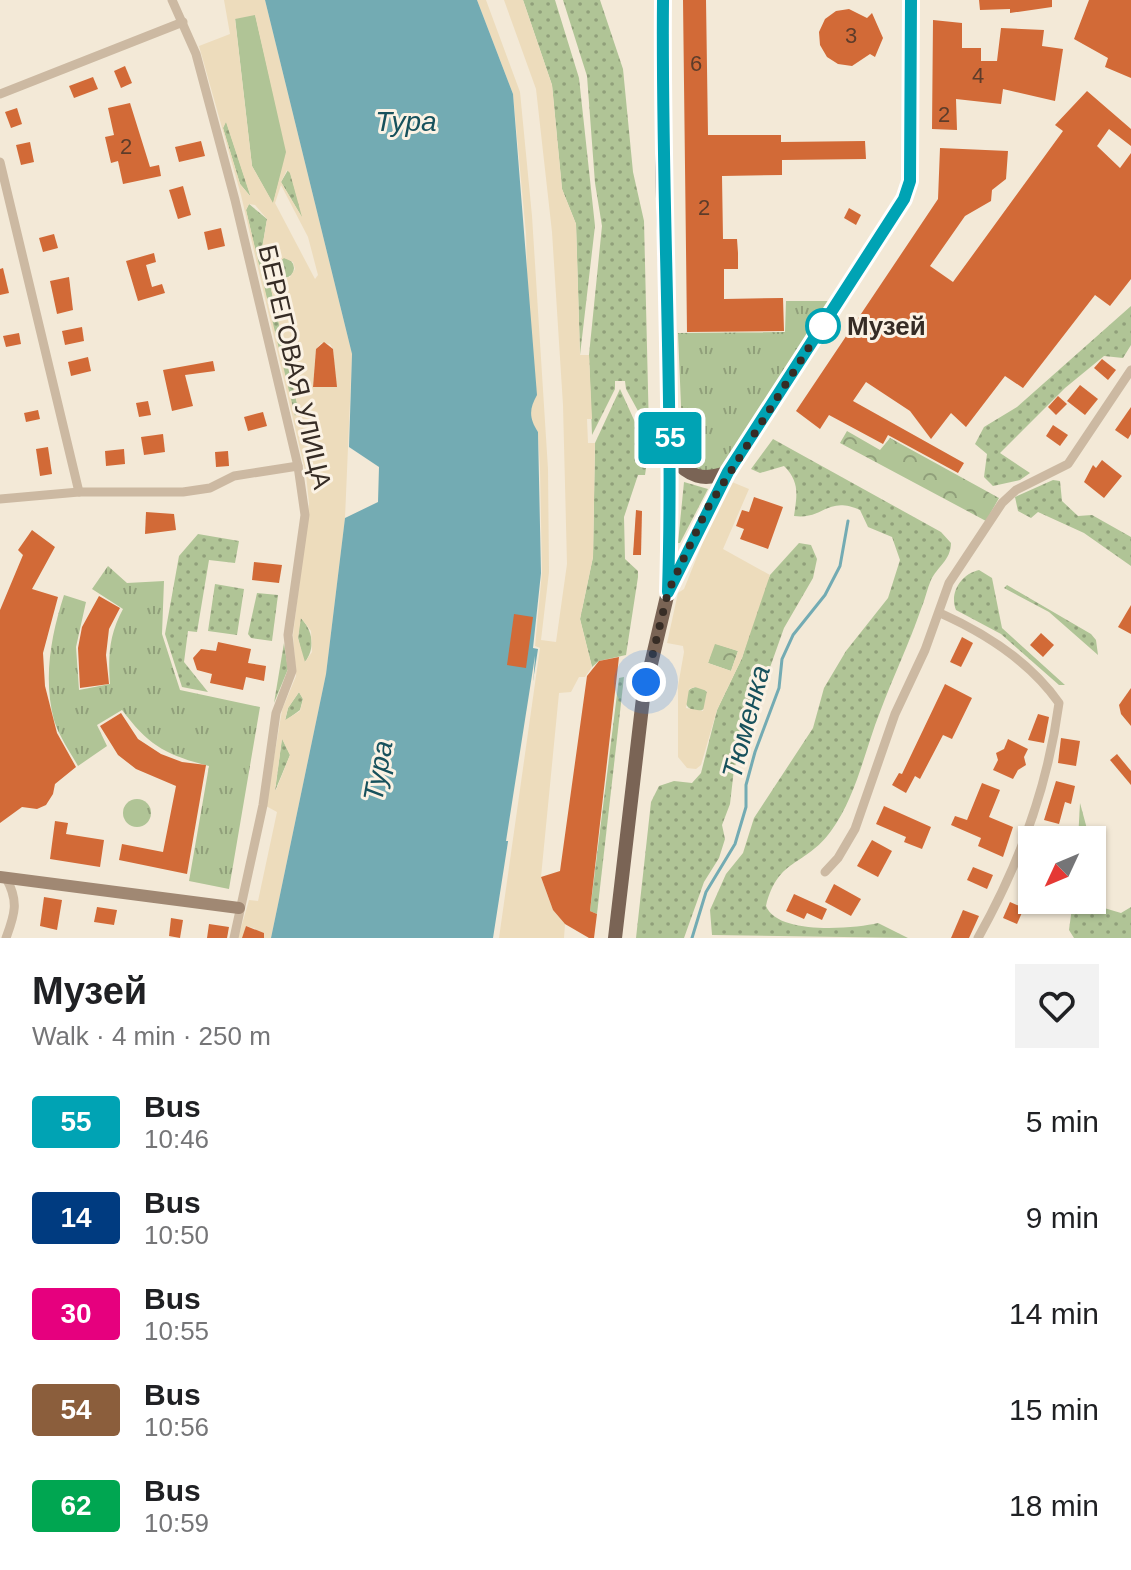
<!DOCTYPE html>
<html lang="en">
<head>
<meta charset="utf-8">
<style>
	body { margin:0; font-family:Helvetica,sans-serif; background:#f2f2f2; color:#202124; height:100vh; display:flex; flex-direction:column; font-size:30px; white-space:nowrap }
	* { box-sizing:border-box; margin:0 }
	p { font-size:26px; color:#757577 }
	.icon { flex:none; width:44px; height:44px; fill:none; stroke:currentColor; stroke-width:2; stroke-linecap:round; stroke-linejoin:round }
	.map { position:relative; height:938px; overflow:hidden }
	.sheet { display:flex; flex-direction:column; background:#fff; flex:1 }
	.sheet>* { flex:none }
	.badge { padding:0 16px; border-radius:6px; font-size:28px; line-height:52px }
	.needle { width:52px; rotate:226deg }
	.fabs { position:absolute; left:1018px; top:826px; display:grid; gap:16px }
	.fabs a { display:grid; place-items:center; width:88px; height:88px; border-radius:0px; background:#fff; box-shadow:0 2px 6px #0004; font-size:40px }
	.you { position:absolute; width:40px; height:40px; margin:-20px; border:6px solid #fff; border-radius:50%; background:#1a73e8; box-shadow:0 0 0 12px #1a73e833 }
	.map>.badge { position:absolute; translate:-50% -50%; box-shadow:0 0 0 4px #fff }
	.round { display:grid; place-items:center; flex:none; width:84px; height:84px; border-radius:0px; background:#f2f2f2 }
	.overview { display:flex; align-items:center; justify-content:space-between; height:136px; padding:0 32px }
	h1 { font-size:38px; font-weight:800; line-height:60px }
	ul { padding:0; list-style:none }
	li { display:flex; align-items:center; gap:24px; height:96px; padding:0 32px }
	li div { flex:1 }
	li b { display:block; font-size:30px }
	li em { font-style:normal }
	li .badge { min-width:88px; font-weight:700; text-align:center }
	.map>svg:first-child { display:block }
</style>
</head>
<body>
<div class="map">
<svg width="1131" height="938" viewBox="0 0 1131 938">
	<defs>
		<pattern id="grass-dots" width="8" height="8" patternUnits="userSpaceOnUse" patternTransform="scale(2)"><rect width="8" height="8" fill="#b0c496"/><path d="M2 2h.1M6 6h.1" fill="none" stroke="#909f7a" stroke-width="1.8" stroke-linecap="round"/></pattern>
		<pattern id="forest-crowns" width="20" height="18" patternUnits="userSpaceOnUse" patternTransform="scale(2)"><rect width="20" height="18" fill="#b0c496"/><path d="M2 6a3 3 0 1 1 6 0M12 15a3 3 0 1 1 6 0" fill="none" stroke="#909f7a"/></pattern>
		<pattern id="park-tufts" width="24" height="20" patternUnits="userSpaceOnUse" patternTransform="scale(2)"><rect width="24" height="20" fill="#b0c496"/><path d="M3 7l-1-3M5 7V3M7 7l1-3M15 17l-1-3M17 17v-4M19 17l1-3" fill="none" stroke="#909f7a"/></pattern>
	</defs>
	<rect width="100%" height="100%" fill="#f3e9d7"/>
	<g fill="url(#grass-dots)">
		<path d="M523,0h32l24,78 16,148 -15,129 -4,-131 -14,-35 -10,-104z"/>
		<path d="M563,0h37l23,69 10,103 11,49 5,210 -23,-42 -1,-8h-10v8l-23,46 -3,-80 13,-129 -7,-43 -8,-107z"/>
		<path d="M226,121l25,76 -11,-13 -17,-56z"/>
		<path d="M288,170l2,2 14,49 -23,-39z"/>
		<path d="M249,204l18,15 -5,30 37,163 -5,5 -48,-207z"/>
		<circle cx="284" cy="268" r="10"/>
		<path d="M1131,306v39l-8,13 -19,-2 -39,32 -65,65 30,20 -10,7 -27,6 -9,-9 3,-23 -12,-10 9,-17 33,-20z"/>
		<path d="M620,389l24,53h6l-5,33h-7l-14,42 1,42 13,12v6l-12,78 -27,6 -7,6 -12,-48 13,-62 2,-114z"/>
		<path d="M773,439l168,93 10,11c0,17 -14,24 -20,37 -4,9 -6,20 -10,29 -12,35 -28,68 -41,103 -16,40 -23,83 -49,119 -26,36 -53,26 -65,75 11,29 87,23 112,17l30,15 -196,-3 -2,-25 16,-36 17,-21 11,-35 59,-90 11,-40 22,-37 42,-53 12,-38 -8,-23 -24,-10 -8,-17c-33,-15 -36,10 -66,6 3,-21 6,-34 -10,-50l-24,7 -9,-4z"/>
		<path d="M1053,480l7,1 2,20 16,15 14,-1 39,22v29l-47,-33 -46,-21 -7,6 -13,-7 -3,-14z"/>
		<path d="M684,482l24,7 -28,54h-2z"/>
		<path d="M198,534l41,7 -4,22 -26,-3 -12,72 -9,-1 -4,31 24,30 -26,-5 -17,-53 14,-78z"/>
		<path d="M799,543l12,2 6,14 -4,19 -29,50 -50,141 -4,35 -8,21 3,14 -6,19 -15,24 -20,56h-48l15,-136 8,-16 15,-5 18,2 9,-10 16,-63 25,-52 18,-61 10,-22z"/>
		<path d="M979,570l13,8 10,50 63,57h-6l-58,-51 -45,-24c-7,-17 5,-36 23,-40z"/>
		<path d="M215,584l29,5 -7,46 -29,-4z"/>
		<path d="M1007,585l84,49 5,6 2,15 -49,-43 -45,-24z"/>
		<path d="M257,593l21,2 -6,46 -21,-3 -3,-4z"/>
		<path d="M300,617c13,13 16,32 4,46l-6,-25z"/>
		<path d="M284,643l4,26 -14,34z"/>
		<path d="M624,677l-27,237 -7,-3 29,-233z"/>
		<circle cx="697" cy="699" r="12"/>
		<path d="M299,692l4,7 -3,11 -15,11 3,-13z"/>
		<path d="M282,738l8,17 -15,36z"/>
		<path d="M1080,803l10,37h-12z"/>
		<path d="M1092,868l2,37 27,8 10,-6v31h-57l-5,-8 4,-30h19z"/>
	</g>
	<g fill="url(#forest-crowns)">
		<path d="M847,431l33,19 10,-12 109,60 -13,23 -146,-78z"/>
		<path d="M714,643l24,8 -7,20 -23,-8z"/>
	</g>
	<g fill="url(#park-tufts)">
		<path d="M786,301h44l-107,166 -12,6 -21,-6 -7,-13 -5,-121 107,-1z"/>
		<path d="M108,566l19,17 37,-2 -2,53 18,56 80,17 -31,182 -40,-8 20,-115c-43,-11 -60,-20 -87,-56l-25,15 10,21 -29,20c-8,-14 -19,-30 -24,-46 -11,-41 -3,-85 10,-125l22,7 -10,45 3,43 31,-6c-2,-29 -1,-49 13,-75l-31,-20z"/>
		<circle cx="137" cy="813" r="14"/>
	</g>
	<path fill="#b0c496" d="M255,14l32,138 -14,52 -21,-38 -17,-148z"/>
	<g fill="#eddcbc" fill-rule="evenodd">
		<path d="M224,0h41l87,354 -7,164 -19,156 -55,264h-16l1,-9 -10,-3 -3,12h-5l11,-38 9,1 19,-89 -11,-6 16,-96 14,-34 -3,-41 16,-132 -3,-28 -65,-280 -42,-149 31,-12zM255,15l31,137 -13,51 -21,-37 -17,-147zM226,122l24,73v1l-10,-12 -17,-56zM287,170l3,3 12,44 -21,-35zM281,185l27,52 10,38 -3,4 -40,-76zM249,204l6,1 12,14 -5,30 37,163 -4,4 -49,-206zM284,258l9,4 2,7 -5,8 -7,1 -6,-3 -3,-9zM321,343l9,1 3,5 3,38h-23l3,-38zM301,618l10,13 1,21 -7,10 -7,-24zM299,692l4,7 -3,12 -15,9 3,-12zM282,739l8,16 -14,35h-1z"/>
		<path d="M477,0h9l34,92 12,124 16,253 1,103 -8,68 15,2 11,-78 -4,-159 -11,-173 -16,-143 -32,-89h19l29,85 10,104 14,35 4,131h9l3,64h-5l1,24h7l-2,114 -13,62 12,48 -7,10h-6l-8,15 -12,1 -18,184 12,33 12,14 -1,14h-65l41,-290 -5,-2 7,-74 -2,-104 -2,-36 -7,-10 -5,-188 -13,-140z"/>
		<path d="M732,482l17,7 -26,60 47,26 -28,83 -25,52 -16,55 -5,4 -9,-1 -9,-11v-71l6,-34 -1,-6 -16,-3 11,-50 6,-4 23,-57 -1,-7zM715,644l23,7 -7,20 -23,-8zM695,687l12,4 -4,20 -17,-3 3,-19z"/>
	</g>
	<path fill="#73abb3" d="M265,0h212l36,94 24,301c-8,14 -8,23 1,37l3,141 -8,75 5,1 -45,289h-222l55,-264 19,-156 33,-16 1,-35 -30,-20 3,-93z"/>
	<path fill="#f3e9d7" d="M535,656l-3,45 -22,140h-4z"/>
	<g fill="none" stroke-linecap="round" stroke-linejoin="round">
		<path stroke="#73abb3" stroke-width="3" d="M692,938l14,-46 29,-48 11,-37v-22l9,-33 24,-64 3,-29 11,-24 32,-40 15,-29 8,-45"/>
	</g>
	<g fill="#d26a37">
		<path d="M683,0h23l2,135h73v7l84,-1 1,18 -84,1v15l-60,1 1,63h14l1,14v16h-14v30l59,-1 1,33 -97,1z"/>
		<path d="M979,0h73v7l-42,6v-4l-30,1z"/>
		<path d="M1089,0h42v78l-26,-11 3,-9 -34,-19z"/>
		<path d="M849,9l18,9 5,-5 11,25 -8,19 -5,-3 -18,12 -14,-2 -11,-7 -7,-12 -1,-13 6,-13 11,-8z"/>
		<path d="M933,20l29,3v25h19v13h16l4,-33 43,2 -2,16 21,3 -8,52 -52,-12 -2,15 -45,-5 1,31 -25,-1z"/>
		<path d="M125,66l7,17 -11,5 -7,-17z"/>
		<path d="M93,77l5,12 -24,9 -5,-12z"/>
		<path d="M1087,91l44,38v17l-22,-17 -12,17 23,22 11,-15v126l-21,27 -15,-11 -72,93 -18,-12 -39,51 -15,-14 -20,26 -21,-28 -44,-29 -13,19 111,62 -6,10 -70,-38 -5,9 -54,-29 -9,14 -24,-18 142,-212 2,-51 68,3 -2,28 -14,11 -1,11 -26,15 -35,50 23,16 110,-151 -8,-6z"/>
		<path d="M130,103l20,64 9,-2 2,11 -38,8 -5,-23 -7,2 -6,-26 9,-2 -6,-27z"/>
		<path d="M17,108l5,16 -11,4 -6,-16z"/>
		<path d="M201,141l4,15 -26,6 -4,-15z"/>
		<path d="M30,142l4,20 -13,3 -5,-20z"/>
		<path d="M183,186l8,29 -13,4 -9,-29z"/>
		<path d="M849,208l12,7 -5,10 -12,-7z"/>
		<path d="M221,228l4,18 -17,4 -4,-18z"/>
		<path d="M54,234l4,14 -15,4 -4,-14z"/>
		<path d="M154,253l2,9 -10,3 6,22 10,-3 3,9 -27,8 -12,-40z"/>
		<path d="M3,268l6,25 -9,2v-26z"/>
		<path d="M69,277l4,33 -16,4 -7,-33z"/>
		<path d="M82,327l2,14 -19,4 -3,-14z"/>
		<path d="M19,333l2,11 -15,3 -3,-11z"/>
		<path d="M324,342l9,7 4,38h-24l3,-38z"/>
		<path d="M88,357l3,14 -20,5 -3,-14z"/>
		<path d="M1102,359l14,11 -8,10 -14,-12z"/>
		<path d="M213,361l2,10 -30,4 8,31 -21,5 -9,-41z"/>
		<path d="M1080,385l18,14 -13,16 -18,-14z"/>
		<path d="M1058,396l9,8 -11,11 -8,-8z"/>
		<path d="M148,401l3,14 -12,2 -3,-14z"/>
		<path d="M1131,407v27l-3,5 -13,-9z"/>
		<path d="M38,410l2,9 -14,3 -2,-9z"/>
		<path d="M263,412l4,14 -19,5 -4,-14z"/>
		<path d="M1053,425l15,10 -8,11 -14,-10z"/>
		<path d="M163,434l2,18 -21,3 -3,-18z"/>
		<path d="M48,447l4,27 -12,2 -4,-27z"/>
		<path d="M124,449l1,15 -19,2 -1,-15z"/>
		<path d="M228,451l1,15 -13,1 -1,-15z"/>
		<path d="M1102,460l20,16 -18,22 -20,-16 9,-17 3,3z"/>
		<path d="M754,497l29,10 -15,42 -28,-10 4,-10 -8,-3 6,-16 7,2z"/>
		<path d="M636,510l6,1 -1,44h-8z"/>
		<path d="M146,512l28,2 2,16 -31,4z"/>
		<path d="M32,530l23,17 -23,42 26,8 -15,56 2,33 12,47 19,34 -21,17 -2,10 -7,11 -9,4 -15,-2 -22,16v-213l23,-55 -5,-5z"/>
		<path d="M254,562l28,3 -3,18 -27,-3z"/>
		<path d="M99,596l21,12 -11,21 -3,26 3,29 -29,4 -2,-40 4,-21z"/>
		<path d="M1131,605v29l-13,-7z"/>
		<path d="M514,614l19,3 -7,51 -19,-3z"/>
		<path d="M1041,633l13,12 -11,12 -13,-12z"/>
		<path d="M962,637l11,6 -12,24 -11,-5z"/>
		<path d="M218,642l33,7 -3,14 18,3 -2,15 -18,-4 -3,13 -33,-7 2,-9 -15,-4 -4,-12 8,-9 15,2z"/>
		<path d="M619,657l-29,254 7,3 -3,24h-5l-24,-14 -12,-14 -12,-33 19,-6 27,-195 12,-15z"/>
		<path d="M945,684l27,14 -20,41 -9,-4 -23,44 -5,-3 -9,17 -14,-8 7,-12 3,1z"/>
		<path d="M1131,688v38l-10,-12 -2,-9z"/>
		<path d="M121,713l17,26 23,15 21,8 24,3 -19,109 -68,-14 3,-16 41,8 13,-66 -40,-17 -18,-14 -18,-29z"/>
		<path d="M1038,714l11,3 -5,26 -16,-3z"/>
		<path d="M1061,738l19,3 -4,25 -18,-3z"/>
		<path d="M1008,739l20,10 -4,8 2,8 -8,5 -5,9 -20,-9 5,-10 -2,-7 8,-4z"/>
		<path d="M1117,754l14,17v14l-21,-25z"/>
		<path d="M1056,781l19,5 -4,18 -6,-2 -6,22 -15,-4z"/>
		<path d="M982,783l18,7 -11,27 24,10 -10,30 -25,-11 3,-8 -30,-13 4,-9 12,4z"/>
		<path d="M884,806l47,21 -9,22 -18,-7 2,-5 -30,-13z"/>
		<path d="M55,821l13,2 -2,11 38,6 -4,27 -50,-8z"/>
		<path d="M872,840l20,11 -14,26 -21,-11z"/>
		<path d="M973,867l20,8 -6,14 -20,-9z"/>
		<path d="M834,884l27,15 -10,17 -26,-14z"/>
		<path d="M794,894l33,15 -5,11 -15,-7 -3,6 -18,-8z"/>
		<path d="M44,897l18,3 -5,30 -17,-4z"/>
		<path d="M1022,900h30l-6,12z"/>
		<path d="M1010,902l14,6 -7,16 -14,-6z"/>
		<path d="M97,907l20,3 -3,15 -20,-3z"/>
		<path d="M963,910l16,6 -10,22h-18z"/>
		<path d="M171,918l12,2 -3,18 -11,-2z"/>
		<path d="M209,924l20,3 -2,11h-20z"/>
		<path d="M246,926l18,7v5h-22z"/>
	</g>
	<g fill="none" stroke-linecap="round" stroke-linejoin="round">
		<g stroke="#ccb9a2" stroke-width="9">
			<path d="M172,0l24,54 39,146 63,266 7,49 -17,120 4,36 -16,42 -13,92 -29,133"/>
			<path d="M0,94l183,-72"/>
			<path d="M0,162l79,330"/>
			<path d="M0,499l79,-7h104l27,-4 24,-12 64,-10"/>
			<path d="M940,613c45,20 90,49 119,90 -11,83 -40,162 -81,235"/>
			<path d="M825,872l13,-14 17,-29 40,-115 30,-64 24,-67 53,-80 14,-13 52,-26 63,-94"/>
			<path d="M6,878c13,23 9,36 0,60"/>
		</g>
		<path stroke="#a08873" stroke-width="12" d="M0,877l239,31"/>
		<g stroke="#7a6455" stroke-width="14">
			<path d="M671,456c18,21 32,26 57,16"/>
			<path d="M671,584l57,-112 176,-273 6,-18 1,-181"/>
			<path d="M615,938l28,-240 25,-106 3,-136 -9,-290 1,-166"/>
		</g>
	</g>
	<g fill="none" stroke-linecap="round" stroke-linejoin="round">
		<defs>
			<path id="line" d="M663,0c-2,198 11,395 5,592l60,-120 176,-273 6,-18 1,-181"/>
		</defs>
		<use href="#line" stroke="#fff" stroke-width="18"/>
		<use href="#line" stroke="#00a3b4" stroke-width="12"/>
		<path stroke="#362c25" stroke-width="8" stroke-dasharray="0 14.4" d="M646,682l22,-90 39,-83 118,-187 -2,4"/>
	</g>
	<circle fill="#fff" stroke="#00a3b4" stroke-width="4" cx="823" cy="326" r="16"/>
	<g text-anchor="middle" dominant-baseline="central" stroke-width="6" stroke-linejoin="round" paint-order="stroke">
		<g font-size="22" fill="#5d3c2a">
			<text x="851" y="35">3</text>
			<text x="696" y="63">6</text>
			<text x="978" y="75">4</text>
			<text x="944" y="114">2</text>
			<text x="126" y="146">2</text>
			<text x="704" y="207">2</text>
		</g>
		<g font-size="26" font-weight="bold" fill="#362c25" stroke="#fbf2e4" text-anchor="start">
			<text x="847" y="326">Музей</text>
		</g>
		<g font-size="26" fill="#362c25" stroke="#fbf2e4">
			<text transform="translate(295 367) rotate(77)">БЕРЕГОВАЯ УЛИЦА</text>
		</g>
		<g font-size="28" font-style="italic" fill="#17515c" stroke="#fbf2e4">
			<text x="406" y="121">Тура</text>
			<text transform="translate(746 722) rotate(-75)">Тюменка</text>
			<text transform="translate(378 771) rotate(-80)">Тура</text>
		</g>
	</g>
</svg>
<div class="fabs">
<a><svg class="needle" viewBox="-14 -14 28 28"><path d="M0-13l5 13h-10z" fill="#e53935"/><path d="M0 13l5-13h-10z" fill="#757577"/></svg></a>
</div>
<div class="you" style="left:646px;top:682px"></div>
<b class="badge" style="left:670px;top:438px;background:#00a3b4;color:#fff">55</b>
</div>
<section class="sheet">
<div class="overview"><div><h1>Музей</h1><p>Walk · 4 min · 250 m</p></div><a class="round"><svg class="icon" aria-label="heart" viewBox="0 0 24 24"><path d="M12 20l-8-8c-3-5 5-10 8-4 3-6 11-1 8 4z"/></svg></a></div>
<ul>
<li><span class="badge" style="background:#00a3b4;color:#fff">55</span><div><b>Bus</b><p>10:46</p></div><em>5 min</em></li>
<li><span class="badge" style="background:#003b80;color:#fff">14</span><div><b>Bus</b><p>10:50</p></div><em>9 min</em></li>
<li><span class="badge" style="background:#e6007e;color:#fff">30</span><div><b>Bus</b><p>10:55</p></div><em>14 min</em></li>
<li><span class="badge" style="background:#8b5e3c;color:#fff">54</span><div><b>Bus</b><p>10:56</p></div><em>15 min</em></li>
<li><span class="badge" style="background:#00a651;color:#fff">62</span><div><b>Bus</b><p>10:59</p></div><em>18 min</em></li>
</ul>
</section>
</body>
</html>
